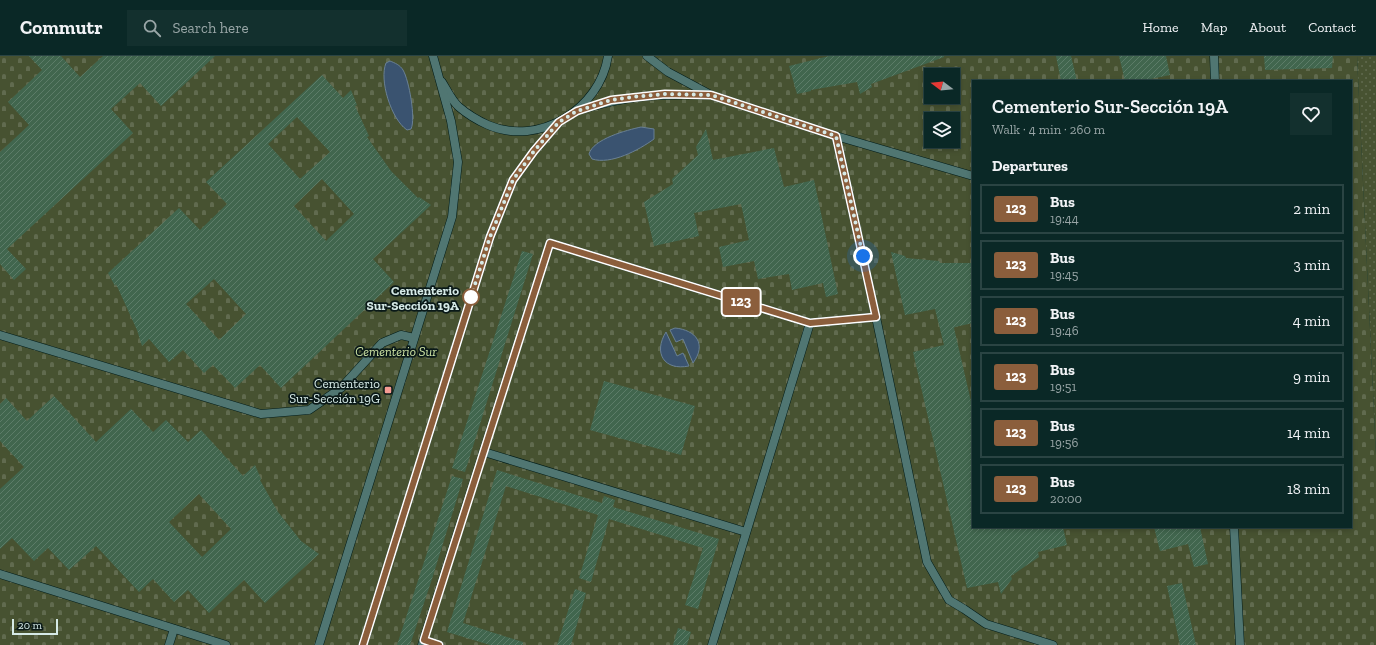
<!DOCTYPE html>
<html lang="en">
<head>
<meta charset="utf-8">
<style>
	body { margin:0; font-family:"Zilla Slab",serif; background:#13302e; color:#f1f3f6; height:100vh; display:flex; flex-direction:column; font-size:15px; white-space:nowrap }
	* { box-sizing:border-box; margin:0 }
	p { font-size:13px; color:#99a6a7 }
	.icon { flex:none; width:22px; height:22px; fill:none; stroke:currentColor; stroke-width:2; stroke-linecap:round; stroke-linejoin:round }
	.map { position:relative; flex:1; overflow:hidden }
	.panel { position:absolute; left:972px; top:24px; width:380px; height:448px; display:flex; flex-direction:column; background:#0a2826; border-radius:0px; box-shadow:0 2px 6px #0003,0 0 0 1px #2a4443 }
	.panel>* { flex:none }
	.badge { padding:0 8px; border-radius:3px; font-size:14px; line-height:26px }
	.needle { width:26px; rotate:286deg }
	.tools { position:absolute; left:924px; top:12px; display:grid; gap:8px }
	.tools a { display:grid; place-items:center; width:36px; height:36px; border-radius:0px; background:#0a2826; box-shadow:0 2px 6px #0003,0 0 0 1px #2a4443; font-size:20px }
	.scale { position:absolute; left:12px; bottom:10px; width:46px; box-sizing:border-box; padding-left:4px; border:2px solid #d6eae7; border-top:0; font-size:11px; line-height:14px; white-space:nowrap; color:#d6eae7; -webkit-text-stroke:3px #0a1918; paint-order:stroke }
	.you { position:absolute; width:20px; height:20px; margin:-10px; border:3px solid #fff; border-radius:50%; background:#1a73e8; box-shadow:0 0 0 6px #1a73e833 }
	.map>.badge { position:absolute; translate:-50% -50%; box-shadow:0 0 0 2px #fff }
	h2 { padding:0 20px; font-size:15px; line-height:36px }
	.round { display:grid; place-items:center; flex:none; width:42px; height:42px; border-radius:0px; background:#13302e }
	.summary { display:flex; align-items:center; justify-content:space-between; height:68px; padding:0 20px }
	h1 { font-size:19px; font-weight:600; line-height:30px }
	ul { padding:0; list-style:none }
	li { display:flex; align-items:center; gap:12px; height:50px; margin:0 8px 6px; padding:0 12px; border:2px solid #2a4443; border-radius:0px }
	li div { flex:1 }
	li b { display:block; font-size:15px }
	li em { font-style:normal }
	li .badge { min-width:44px; font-weight:700; text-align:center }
	header { display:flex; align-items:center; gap:24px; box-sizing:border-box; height:56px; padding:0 20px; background:#0a2826; border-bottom:1px solid #2a4443 }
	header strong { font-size:19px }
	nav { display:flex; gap:22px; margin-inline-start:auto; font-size:14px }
	.search { width:280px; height:36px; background:#13302e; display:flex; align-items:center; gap:10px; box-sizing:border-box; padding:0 14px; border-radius:0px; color:#99a6a7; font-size:15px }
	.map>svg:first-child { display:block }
</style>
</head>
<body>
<header>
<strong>Commutr</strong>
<div class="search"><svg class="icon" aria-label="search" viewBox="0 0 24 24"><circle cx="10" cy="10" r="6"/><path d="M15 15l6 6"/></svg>Search here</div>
<nav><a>Home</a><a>Map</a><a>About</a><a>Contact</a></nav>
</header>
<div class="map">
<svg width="1376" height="589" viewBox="0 0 1376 589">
	<defs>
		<pattern id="green-dots" width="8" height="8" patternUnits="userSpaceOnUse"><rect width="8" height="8" fill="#475231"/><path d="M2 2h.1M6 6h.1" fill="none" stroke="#616b4f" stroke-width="1.8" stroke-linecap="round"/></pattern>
		<pattern id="cemetery-stones" width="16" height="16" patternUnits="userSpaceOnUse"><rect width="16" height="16" fill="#475231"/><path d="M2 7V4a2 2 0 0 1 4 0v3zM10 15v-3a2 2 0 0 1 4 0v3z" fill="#616b4f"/></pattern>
		<pattern id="building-hatch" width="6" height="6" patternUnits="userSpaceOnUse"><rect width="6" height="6" fill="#41664e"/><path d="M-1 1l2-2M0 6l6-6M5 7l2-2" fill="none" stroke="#5c7c68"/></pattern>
	</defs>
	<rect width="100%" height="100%" fill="#0e3532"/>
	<path fill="url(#green-dots)" d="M1357,0h19v399z"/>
	<path fill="url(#cemetery-stones)" fill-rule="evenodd" d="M0,0h1357l19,399v190h-1376zM931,19h22v22h-22zM973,25h378v446h-378zM931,63h22v22h-22z"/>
	<g fill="#3a5370" stroke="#698094">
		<path d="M390,5c5,2 10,4 13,9 6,10 13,49 8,59l-4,1c-16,-11 -28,-50 -21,-67z"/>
		<path d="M641,71l13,2v10c-15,11 -43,26 -62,20l-3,-5c4,-15 38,-24 52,-27z"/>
		<path d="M675,272c21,2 32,16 18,35l-10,-24 -7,3 -6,-12z"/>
		<path d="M666,276l11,24 6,-3 6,13c-25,5 -36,-13 -23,-34z"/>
	</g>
	<g fill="url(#building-hatch)" fill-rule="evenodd">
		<path d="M29,0h32l19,21 23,-21h112l-54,50 -21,-23 -29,26 22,24 -126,116 19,20 -12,11 -14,-16v-112l29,-27 -21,-23 34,-32z"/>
		<path d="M829,0h115v1l-73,27 1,3 -12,7 -3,-12 -46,8v1l-14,3 -8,-28z"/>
		<path d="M1056,0h15l6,25h-16z"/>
		<path d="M1119,0h47l4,19 -29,6h-16z"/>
		<path d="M1264,0h69l-1,12 -67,2z"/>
		<path d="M322,19l21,23 8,-8 6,15 -2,1 14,30 -2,1 24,34 27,27 1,-1 12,8 -58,54 21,23 -113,106 -21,-23 -25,23 -22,-23 -9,8 -21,-23 -14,12 -20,-23 -7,7 -5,-16 -21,-46 -1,2 -7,-13 71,-65 21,22 27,-26 -21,-22zM297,61l33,35 -30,27 -32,-35zM322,123l32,35 -28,27 -32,-35zM214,223l32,35 -27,26 -33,-36z"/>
		<path d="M706,73l7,31 61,-12 10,39 30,-7 24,114 -12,3 -3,-14 -31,7 -3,-16 -31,5 -4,-18 -31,6 -4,-20 30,-7 -8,-36 -47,9 5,23 -45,10 -10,-44 29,-18 -1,-5 26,-24 -2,-8z"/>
		<path d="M522,195l11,3 -68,218 -13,-4z"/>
		<path d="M891,196l14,4 1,2 33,3 1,2h31l2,7v53l-18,4 -1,1 19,82v117h90l4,18 -29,7 1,5 -28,19 1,3 -11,15 -3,-12 -31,6 -54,-236 31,-7 -9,-36 -30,6z"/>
		<path d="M604,325l91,25 -14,49 -91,-25z"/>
		<path d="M54,340l42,46 35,-33 22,23 13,-12 22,22 13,-12 42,46 12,-11 6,14 -1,1 18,32 23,29 18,13 -54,49 -21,-23 -35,33 -21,-23 -14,12 -21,-23 -14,13 -43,-46 -27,24 -21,-22 -14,13 -22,-23 -12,11v-60l24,-22 -24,-26v-37l6,-6 21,23zM199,438l32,35 -29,28 -33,-35z"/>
		<path d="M497,414l105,33 2,-7 11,4 -2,7 106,32 -21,70 -13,-4 18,-57 -94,-29 -18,63 -12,-4 19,-63 -92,-29 -43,137 60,19v3h-33l-43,-13z"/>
		<path d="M452,420l11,3 -31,100 -22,66h-13z"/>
		<path d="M1154,471h46l8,37 -14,3 -6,-23 -28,7z"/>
		<path d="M1182,527l14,62h-16l-13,-59z"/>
		<path d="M575,533l11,4 -15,52h-14z"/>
		<path d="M678,572l13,4 -4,13h-14z"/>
	</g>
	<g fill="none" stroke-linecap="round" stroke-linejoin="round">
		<defs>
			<g id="service">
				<path d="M647,0l21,16 43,23 125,41 137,40"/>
				<path d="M1214,0l1,25"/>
				<path d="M442,26c5,8 10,19 17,25 7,6 20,14 29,18 51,22 112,-16 120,-69"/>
				<path d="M580,54c47,-15 79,-16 128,-15"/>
				<path d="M836,80l40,181 51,245 22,38 15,9 22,15 67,21"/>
				<path d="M0,279l261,79 48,-4 32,-22 41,-45 19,-8 13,3"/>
				<path d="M484,396l262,80"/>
				<path d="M1234,471l6,118"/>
				<path d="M0,518l226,71"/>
				<path d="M424,584l15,5"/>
				<path d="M169,589l5,-16"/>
				<path d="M319,589l133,-428 6,-55 -7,-41 -18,-65"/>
				<path d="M363,589l127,-408 23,-57 21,-29 25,-29"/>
				<path d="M422,589l128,-402 260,80"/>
				<path d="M712,589l98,-322 66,-6"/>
			</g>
		</defs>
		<use href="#service" stroke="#001b19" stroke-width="9"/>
		<use href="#service" stroke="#507672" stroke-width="8"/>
	</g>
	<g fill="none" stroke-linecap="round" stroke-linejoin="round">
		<defs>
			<path id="line" d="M363,589l127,-408 23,-57 21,-29 25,-29 18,-11 34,-11 54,-6 46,1 125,41 40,181 -66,6 -260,-80 -126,397 15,5"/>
		</defs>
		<use href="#line" stroke="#fff" stroke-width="9"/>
		<use href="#line" stroke="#8b5e3c" stroke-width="6"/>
		<path stroke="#d6eae7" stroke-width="4" stroke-dasharray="0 7.2" d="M471,241l19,-60 23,-57 21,-29 25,-29 18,-11 34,-11 21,-3 33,-3 46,1 125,41 27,120"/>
	</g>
	<circle fill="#fff" stroke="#8b5e3c" stroke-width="2" cx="471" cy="241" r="8"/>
	<rect fill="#f59c93" stroke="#0a1918" stroke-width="1.5" x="384" y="330" width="8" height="8" rx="2"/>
	<g text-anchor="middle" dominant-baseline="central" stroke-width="3.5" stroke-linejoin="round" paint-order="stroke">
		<g font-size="13" font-weight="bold" fill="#d6eae7" stroke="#0a1918" text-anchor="end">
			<text x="459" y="234">Cementerio<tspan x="459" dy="15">Sur-Sección 19A</tspan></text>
		</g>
		<g font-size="13" font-style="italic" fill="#d0e6a6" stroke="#0a1918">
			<text x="396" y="295">Cementerio Sur</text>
		</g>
		<g font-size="13" fill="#d6eae7" stroke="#0a1918" text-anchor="end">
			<text x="380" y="327">Cementerio<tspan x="380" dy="15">Sur-Sección 19G</tspan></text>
		</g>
	</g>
</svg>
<div class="tools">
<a><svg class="needle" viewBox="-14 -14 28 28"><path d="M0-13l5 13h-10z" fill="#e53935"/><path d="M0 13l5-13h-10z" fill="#99a6a7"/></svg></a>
<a><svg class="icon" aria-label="layers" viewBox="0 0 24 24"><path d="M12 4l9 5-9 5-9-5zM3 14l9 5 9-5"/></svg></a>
</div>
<div class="scale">20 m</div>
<div class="you" style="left:863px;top:200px"></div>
<b class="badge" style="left:741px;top:246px;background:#8b5e3c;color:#fff">123</b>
<section class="panel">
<div class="summary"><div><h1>Cementerio Sur-Sección 19A</h1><p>Walk · 4 min · 260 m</p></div><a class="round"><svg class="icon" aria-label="heart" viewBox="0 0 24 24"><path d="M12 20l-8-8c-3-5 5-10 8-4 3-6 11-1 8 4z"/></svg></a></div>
<h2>Departures</h2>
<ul>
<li><span class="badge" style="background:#8b5e3c;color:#fff">123</span><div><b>Bus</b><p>19:44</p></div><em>2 min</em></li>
<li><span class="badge" style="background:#8b5e3c;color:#fff">123</span><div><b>Bus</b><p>19:45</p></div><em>3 min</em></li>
<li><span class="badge" style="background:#8b5e3c;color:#fff">123</span><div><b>Bus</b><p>19:46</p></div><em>4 min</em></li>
<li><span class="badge" style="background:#8b5e3c;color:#fff">123</span><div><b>Bus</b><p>19:51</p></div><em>9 min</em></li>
<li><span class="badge" style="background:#8b5e3c;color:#fff">123</span><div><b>Bus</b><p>19:56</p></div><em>14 min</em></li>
<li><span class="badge" style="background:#8b5e3c;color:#fff">123</span><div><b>Bus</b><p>20:00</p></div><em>18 min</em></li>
</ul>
</section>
</div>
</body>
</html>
